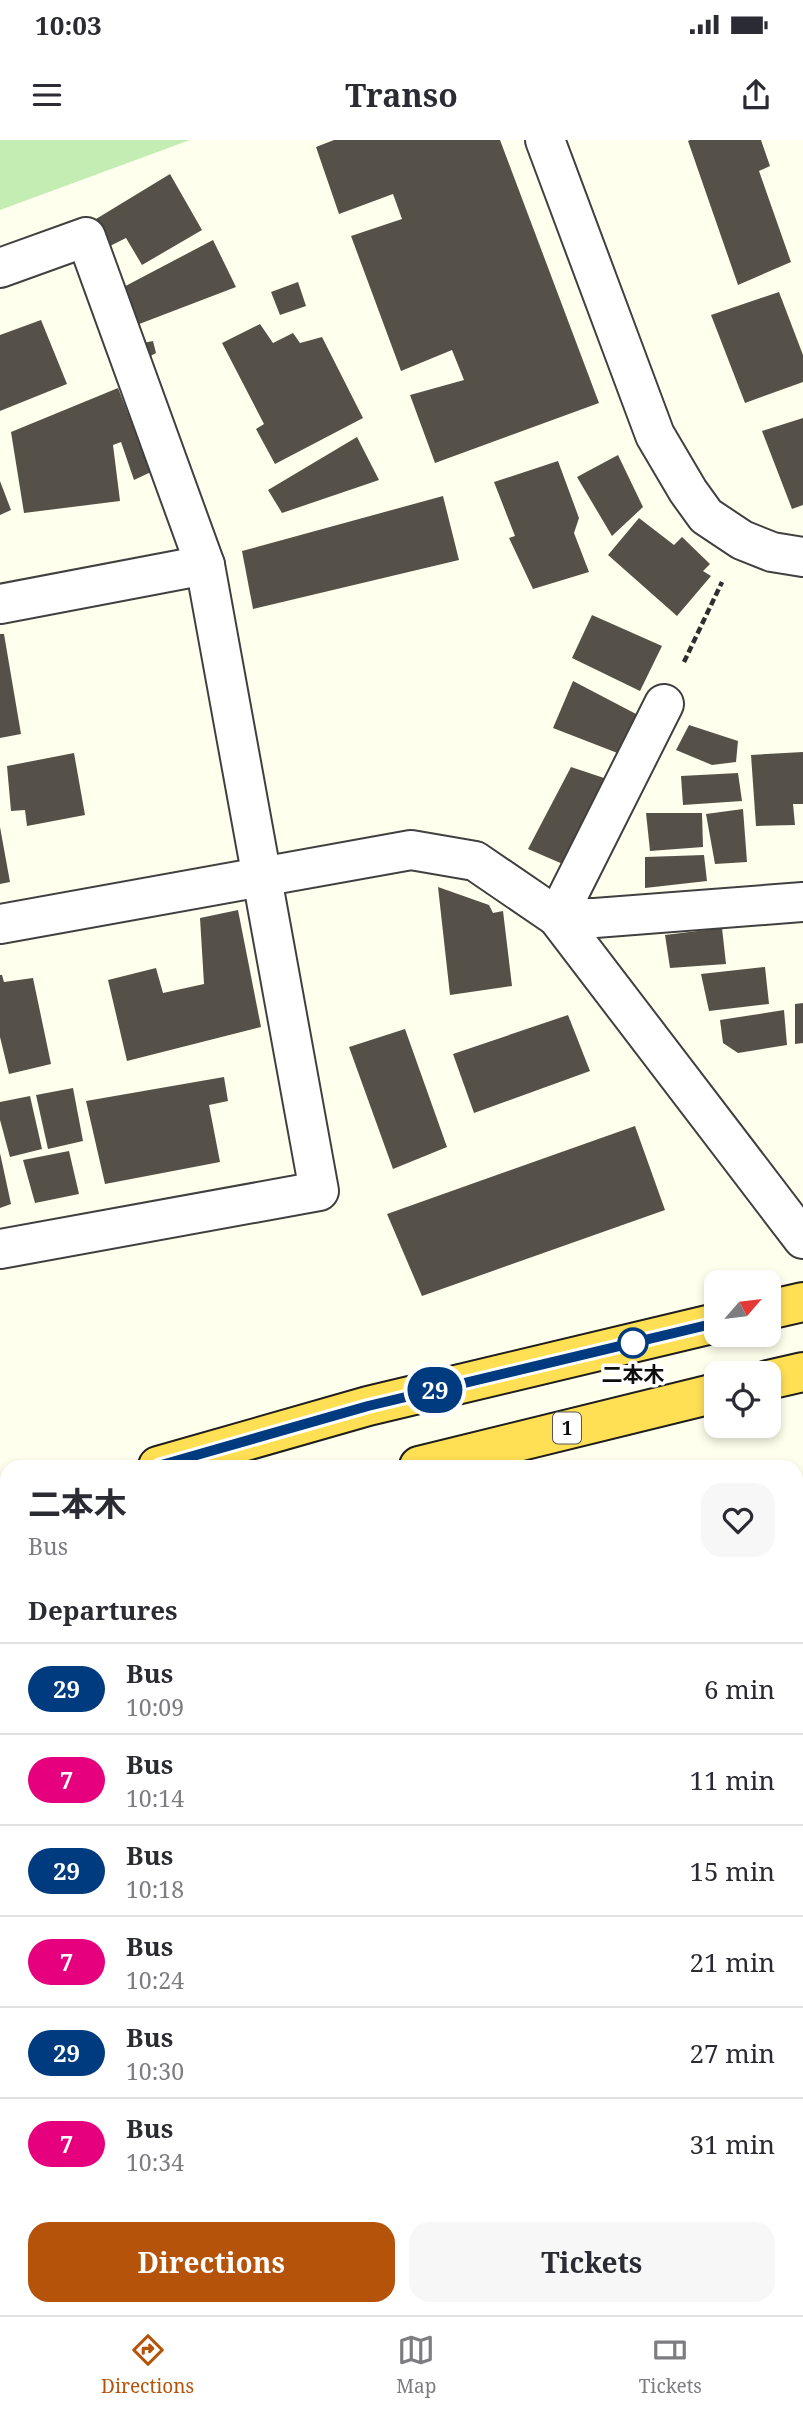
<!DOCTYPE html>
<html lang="en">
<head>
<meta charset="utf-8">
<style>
	body { margin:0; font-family:"Noto Serif","Noto Sans JP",serif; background:#f7f7f7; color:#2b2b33; height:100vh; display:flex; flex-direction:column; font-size:26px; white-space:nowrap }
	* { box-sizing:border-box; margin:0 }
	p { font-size:23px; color:#7c7c81 }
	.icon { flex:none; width:38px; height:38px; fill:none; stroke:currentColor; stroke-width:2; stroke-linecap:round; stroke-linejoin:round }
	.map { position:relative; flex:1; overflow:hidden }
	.side { position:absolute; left:0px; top:1320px; width:803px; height:856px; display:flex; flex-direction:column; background:#fff; border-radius:21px 21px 0 0; box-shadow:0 4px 10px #0003 }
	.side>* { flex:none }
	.badge { padding:0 14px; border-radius:23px; font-size:24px; line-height:46px }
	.needle { width:46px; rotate:62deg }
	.controls { position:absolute; left:704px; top:1130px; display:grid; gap:14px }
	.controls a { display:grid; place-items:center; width:77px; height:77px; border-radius:14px; background:#fff; box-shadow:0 4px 10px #0003; font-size:35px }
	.map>.badge { position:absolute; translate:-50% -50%; box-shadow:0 0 0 4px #fff }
	h2 { padding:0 28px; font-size:26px; line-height:63px }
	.round { display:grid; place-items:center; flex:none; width:74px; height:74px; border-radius:21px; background:#f7f7f7 }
	.summary { display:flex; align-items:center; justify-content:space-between; height:119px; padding:0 28px }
	h1 { font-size:33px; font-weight:700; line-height:52px }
	.button { display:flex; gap:14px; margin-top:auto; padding:14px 28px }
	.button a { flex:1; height:80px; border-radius:21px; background:#b45309; color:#fff; font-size:28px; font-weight:700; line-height:80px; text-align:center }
	.button a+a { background:#f7f7f7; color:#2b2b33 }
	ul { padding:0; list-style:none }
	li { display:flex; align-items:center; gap:21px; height:91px; padding:0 28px; border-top:2px solid #e1e1e2 }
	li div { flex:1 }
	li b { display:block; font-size:26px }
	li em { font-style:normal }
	li .badge { min-width:77px; font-weight:700; text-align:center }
	.status { display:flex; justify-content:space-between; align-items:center; height:49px; padding:0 35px; background:#fff; direction:ltr }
	.status svg { height:19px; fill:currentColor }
	header { display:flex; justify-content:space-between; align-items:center; height:91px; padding:0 28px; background:#fff; font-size:32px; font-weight:700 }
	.menu { display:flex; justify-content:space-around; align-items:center; height:98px; border-top:2px solid #e1e1e2; background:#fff; font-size:19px; color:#7c7c81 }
	.menu a { display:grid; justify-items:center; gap:4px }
	.menu .selected { color:#b45309 }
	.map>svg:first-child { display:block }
</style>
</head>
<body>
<div class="status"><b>10:03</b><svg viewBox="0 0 49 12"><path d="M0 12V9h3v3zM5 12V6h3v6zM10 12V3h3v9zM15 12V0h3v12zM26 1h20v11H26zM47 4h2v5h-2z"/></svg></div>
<header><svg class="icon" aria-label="menu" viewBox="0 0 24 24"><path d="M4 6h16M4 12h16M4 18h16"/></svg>Transo<svg class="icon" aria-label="share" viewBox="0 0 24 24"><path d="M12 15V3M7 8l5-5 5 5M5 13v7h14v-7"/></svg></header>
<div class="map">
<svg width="803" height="2175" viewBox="0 0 803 2175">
	<rect width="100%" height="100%" fill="#ffffed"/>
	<path fill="#c4edb3" d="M0,0h190l-190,70z"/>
	<g fill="#565148">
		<path d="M334,0h166l99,263 -164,60 -25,-68 54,-15 -12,-30 -51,21 -50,-135 51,-17 -9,-25 -54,20 -23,-67z"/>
		<path d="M690,0h71l9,26 -11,5 32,91 -53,23 -50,-144z"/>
		<path d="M170,34l32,56 -60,35 -16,-27 -24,12 -11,-28z"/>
		<path d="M213,100l23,47 -102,39 -18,-35z"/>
		<path d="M298,142l8,24 -26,9 -9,-23z"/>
		<path d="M779,152l24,63v27l-58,21 -34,-88z"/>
		<path d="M41,180l26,64 -67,27v-76z"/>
		<path d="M260,184l13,19 20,-10 7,10 22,-6 41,81 -88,46 -19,-35 8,-5 -42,-81z"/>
		<path d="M153,201l3,12 -11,6 -7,-15z"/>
		<path d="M118,248l33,84 -17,8 -13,-38 -8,3 7,56 -96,12 -13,-81z"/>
		<path d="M803,278v87l-11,4 -30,-78z"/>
		<path d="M357,297l22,43 -97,33 -14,-23z"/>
		<path d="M618,315l25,52 -31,29 -35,-59z"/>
		<path d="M558,321l21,57 -5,15 15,39 -56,17 -24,-51 6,-2 -21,-54z"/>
		<path d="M0,341l11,29 -11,5z"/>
		<path d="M443,356l16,64 -206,49 -11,-58z"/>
		<path d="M639,378l35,27 8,-8 28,27 -7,7 8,5 -34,40 -69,-61z"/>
		<path d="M592,475l70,31 -22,45 -68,-33z"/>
		<path d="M0,494h4l17,100 -21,4z"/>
		<path d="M573,541l65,34 -18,39 -67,-26z"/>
		<path d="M689,585l49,16 -2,21 -24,3 -36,-15z"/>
		<path d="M803,612v52h-10l2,21 -39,1 -5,-71z"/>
		<path d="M74,613l11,62 -58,11 -2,-16 -14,1 -4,-45z"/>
		<path d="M571,627l39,13 -38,88 -44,-19z"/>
		<path d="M738,633l4,28 -59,4 -2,-29z"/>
		<path d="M743,669l4,53 -32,2 -9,-50z"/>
		<path d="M646,673h56l1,34 -53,4z"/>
		<path d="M0,687l10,55 -10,2z"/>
		<path d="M704,715l3,26 -62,7v-31z"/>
		<path d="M438,747l51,18 4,8 10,-2 9,75 -62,9z"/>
		<path d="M238,770l23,117 -134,34 -19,-81 48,-12 7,25 41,-9 -4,-66z"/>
		<path d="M722,788l4,36 -56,4 -5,-33z"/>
		<path d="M765,827l4,37 -60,7 -8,-37z"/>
		<path d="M0,835h2l2,7 29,-4 18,86 -42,10 -9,-37z"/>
		<path d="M803,863v40l-8,1v-40z"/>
		<path d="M784,870l3,35 -49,8 -15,-10 -3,-23z"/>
		<path d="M568,875l22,56 -116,42 -21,-59z"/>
		<path d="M405,889l42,118 -54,22 -44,-122z"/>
		<path d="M224,937l4,24 -19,4 11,57 -115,22 -19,-83z"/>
		<path d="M73,948l10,53 -35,8 -12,-54z"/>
		<path d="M30,956l12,53 -32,8 -10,-37v-18z"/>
		<path d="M635,986l30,84 -243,86 -35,-82z"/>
		<path d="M69,1011l10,43 -44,9 -12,-43z"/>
		<path d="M0,1013l11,51 -11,4z"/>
		<rect x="796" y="1495" width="7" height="96"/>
		<path d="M796,1651l7,1v81l-7,-1z"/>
		<path d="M7,1660v192l-7,-6v-177z"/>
		<path d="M796,1739l7,2v52l-7,-2z"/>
		<path d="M796,1817h7v42l-7,-1z"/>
		<path d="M803,1889v46h-7v-45z"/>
		<path d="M6,2041l1,79 -7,3v-79z"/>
		<path d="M7,2155v13h37l1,7h-45v-19z"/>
		<path d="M105,2168h72l1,7h-73z"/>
		<path d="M246,2168h29v2l-28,5z"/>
		<path d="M404,2168h64l1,7h-64z"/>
		<path d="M542,2168h70l1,7h-70z"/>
		<path d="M657,2168h73l1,7h-73z"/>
	</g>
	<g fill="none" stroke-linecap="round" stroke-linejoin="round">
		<defs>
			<g id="service">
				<path d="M195,2168l1,7"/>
				<path d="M789,2168l1,7"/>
			</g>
			<g id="minor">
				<path d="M545,0l110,295 33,56 18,25 36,24 30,12 31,5"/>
				<path d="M0,128l86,-31 119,328 114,626 -319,58"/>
				<path d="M0,464l205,-39"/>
				<path d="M664,564l-107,213 38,1 208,-16"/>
				<path d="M796,1630l7,1"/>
				<path d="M489,2168l1,7"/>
			</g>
			<path id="tertiary" d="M0,784l411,-74 64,11 82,56 246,322"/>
			<g id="trunk">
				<path d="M768,1170l35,-8"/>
				<path d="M768,1240l35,-8"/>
				<path d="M158,1326l210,-60 348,-83"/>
				<path d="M419,1326l297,-73"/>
				<path d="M0,1376l7,-2"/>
				<path d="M0,1456l7,-3"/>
			</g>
		</defs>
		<use href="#service" stroke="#404040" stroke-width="24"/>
		<use href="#minor" stroke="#404040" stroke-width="42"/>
		<use href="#tertiary" stroke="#404040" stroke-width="42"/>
		<use href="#trunk" stroke="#1e1e1e" stroke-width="42"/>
		<path stroke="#2f2f2f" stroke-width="4.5" stroke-dasharray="7 3.5" stroke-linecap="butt" d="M684,522l38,-80"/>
		<use href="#service" stroke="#fff" stroke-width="21"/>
		<use href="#minor" stroke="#fff" stroke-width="38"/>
		<use href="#tertiary" stroke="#fff" stroke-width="38"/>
		<use href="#trunk" stroke="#ffdf54" stroke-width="38"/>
	</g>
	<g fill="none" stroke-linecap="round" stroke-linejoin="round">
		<defs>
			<path id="line" d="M158,1326l210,-60 348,-83"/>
		</defs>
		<use href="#line" stroke="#fff" stroke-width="16"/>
		<use href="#line" stroke="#003b80" stroke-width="10"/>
	</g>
	<circle fill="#fff" stroke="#003b80" stroke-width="3.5" cx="633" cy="1203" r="14"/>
	<g text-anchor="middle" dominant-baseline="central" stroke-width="7" stroke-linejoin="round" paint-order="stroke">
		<rect fill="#fff" stroke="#565656" stroke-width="2" x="553" y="1272.5" width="28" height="31" rx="5"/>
		<g font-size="19" font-weight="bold" fill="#0d0d0d">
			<text x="567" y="1288">1</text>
		</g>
		<g font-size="21" font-weight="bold" fill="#0d0d0d" stroke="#fff">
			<text x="633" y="1234">二本木</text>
		</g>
	</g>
</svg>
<div class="controls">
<a><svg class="needle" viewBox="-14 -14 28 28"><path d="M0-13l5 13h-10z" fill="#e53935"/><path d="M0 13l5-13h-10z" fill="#7c7c81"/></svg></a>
<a><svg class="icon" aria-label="locate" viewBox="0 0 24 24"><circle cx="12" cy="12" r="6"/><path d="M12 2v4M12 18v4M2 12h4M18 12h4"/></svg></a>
</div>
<b class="badge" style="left:435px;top:1250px;background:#003b80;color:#fff">29</b>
<section class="side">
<div class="summary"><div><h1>二本木</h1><p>Bus</p></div><a class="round"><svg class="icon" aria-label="heart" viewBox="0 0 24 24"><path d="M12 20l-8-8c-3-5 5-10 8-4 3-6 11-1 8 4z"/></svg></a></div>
<h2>Departures</h2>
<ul>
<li><span class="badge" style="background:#003b80;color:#fff">29</span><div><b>Bus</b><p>10:09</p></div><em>6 min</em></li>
<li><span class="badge" style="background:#e6007e;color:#fff">7</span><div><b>Bus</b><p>10:14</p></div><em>11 min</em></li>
<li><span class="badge" style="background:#003b80;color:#fff">29</span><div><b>Bus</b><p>10:18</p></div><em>15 min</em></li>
<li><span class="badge" style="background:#e6007e;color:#fff">7</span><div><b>Bus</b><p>10:24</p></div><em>21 min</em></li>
<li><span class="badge" style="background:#003b80;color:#fff">29</span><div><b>Bus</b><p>10:30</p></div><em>27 min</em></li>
<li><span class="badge" style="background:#e6007e;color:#fff">7</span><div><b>Bus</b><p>10:34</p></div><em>31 min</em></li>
</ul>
<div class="button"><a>Directions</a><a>Tickets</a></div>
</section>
</div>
<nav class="menu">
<a class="selected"><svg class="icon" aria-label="directions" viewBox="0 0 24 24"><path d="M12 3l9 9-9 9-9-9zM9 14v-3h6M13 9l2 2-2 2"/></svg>Directions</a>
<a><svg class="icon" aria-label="map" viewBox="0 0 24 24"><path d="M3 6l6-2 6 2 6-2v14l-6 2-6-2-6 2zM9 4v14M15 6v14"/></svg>Map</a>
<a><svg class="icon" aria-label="tickets" viewBox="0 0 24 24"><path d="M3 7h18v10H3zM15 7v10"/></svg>Tickets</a>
</nav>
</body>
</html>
